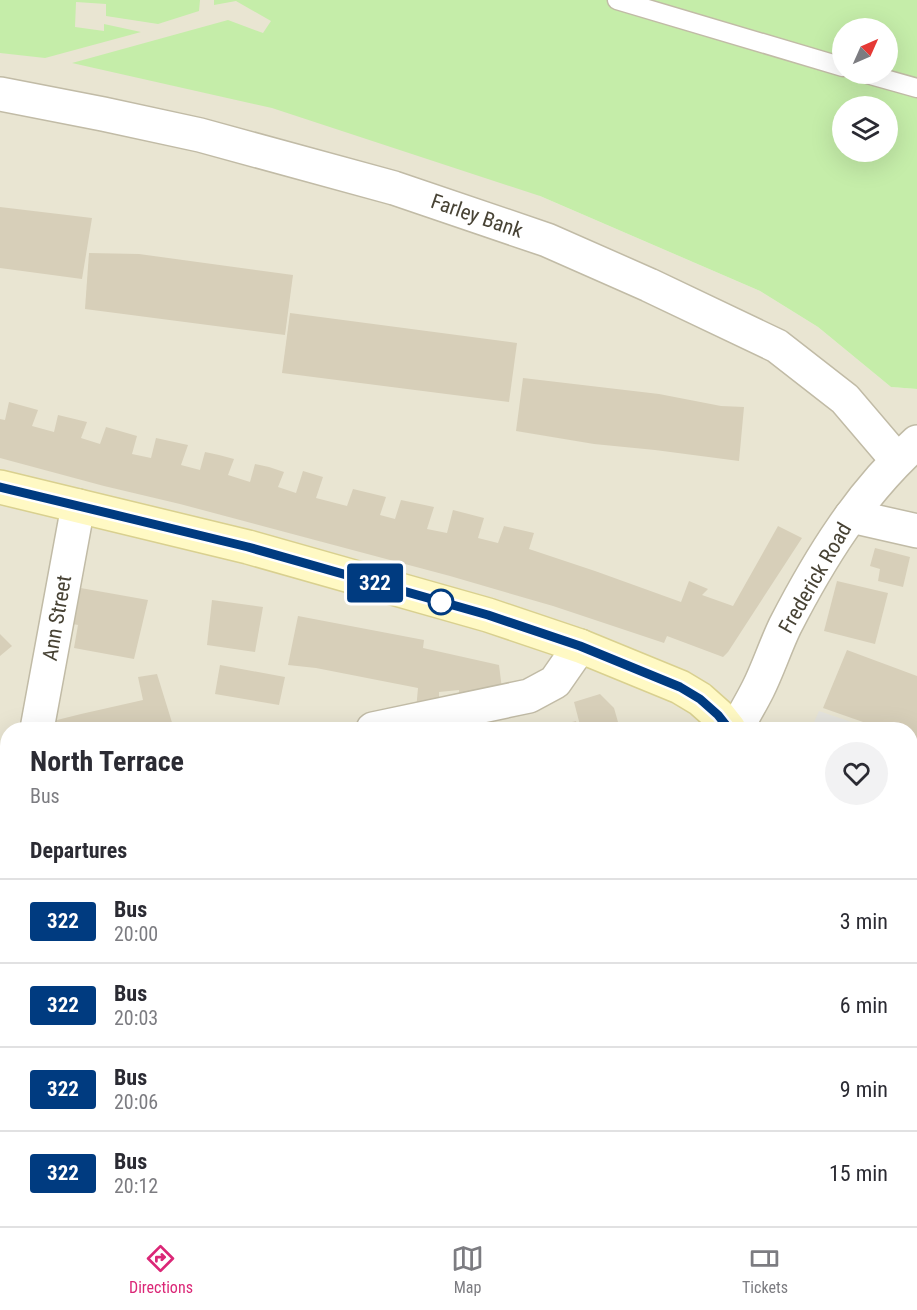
<!DOCTYPE html>
<html lang="en">
<head>
<meta charset="utf-8">
<style>
	body { margin:0; font-family:"Roboto Condensed",sans-serif; background:#f2f2f3; color:#2b2b33; height:100vh; display:flex; flex-direction:column; font-size:22px; white-space:nowrap }
	* { box-sizing:border-box; margin:0 }
	p { font-size:20px; color:#7c7c81 }
	.icon { flex:none; width:33px; height:33px; fill:none; stroke:currentColor; stroke-width:2; stroke-linecap:round; stroke-linejoin:round }
	.map { position:relative; flex:1; overflow:hidden }
	.details { position:absolute; left:0px; top:722px; width:918px; height:506px; display:flex; flex-direction:column; background:#fff; border-radius:24px 24px 0 0; box-shadow:0 6px 24px #0002 }
	.details>* { flex:none }
	.badge { padding:0 12px; border-radius:4px; font-size:21px; line-height:39px }
	.needle { width:39px; rotate:45deg }
	.controls { position:absolute; left:832px; top:18px; display:grid; gap:12px }
	.controls a { display:grid; place-items:center; width:66px; height:66px; border-radius:50%; background:#fff; box-shadow:0 6px 24px #0002; font-size:30px }
	.map>.badge { position:absolute; translate:-50% -50%; box-shadow:0 0 0 3px #fff }
	h2 { padding:0 30px; font-size:22px; line-height:54px }
	.round { display:grid; place-items:center; flex:none; width:63px; height:63px; border-radius:32px; background:#f2f2f3 }
	.headline { display:flex; align-items:center; justify-content:space-between; height:102px; padding:0 30px }
	h1 { font-size:28px; font-weight:700; line-height:45px }
	ul { padding:0; list-style:none }
	li { display:flex; align-items:center; gap:18px; height:84px; padding:0 30px; border-top:2px solid #e1e1e2 }
	li div { flex:1 }
	li b { display:block; font-size:22px }
	li em { font-style:normal }
	li .badge { min-width:66px; font-weight:700; text-align:center }
	.dock { display:flex; justify-content:space-around; align-items:center; height:84px; border-top:2px solid #e1e1e2; background:#fff; font-size:16px; color:#7c7c81 }
	.dock a { display:grid; justify-items:center; gap:3px }
	.dock .on { color:#db2777 }
	.map>svg:first-child { display:block }
</style>
</head>
<body>
<div class="map">
<svg width="917" height="1226" viewBox="0 0 917 1226">
	<rect width="100%" height="100%" fill="#f4f2e5"/>
	<path fill="#e9e5d2" fill-rule="evenodd" d="M0,0h236l67,39 237,157 220,95 58,36 73,60 26,2v837h-917zM8,729h902v491h-902z"/>
	<g fill="#c5eda9" fill-rule="evenodd">
		<path d="M0,0h200l-1,11 -41,13 -52,-8v-12l-30,-2 -1,25 29,4v-7l37,8 -96,26 -45,-5z"/>
		<path d="M214,0h703v389l-26,-2 -73,-60 -58,-36 -220,-95 -268,-88 -200,-45 156,-43 35,13 8,-12 -35,-20 -22,4zM843,28h45v46h-45zM843,106h45v46h-45z"/>
		<path d="M375,1220h354l-3,6h-370z"/>
	</g>
	<path fill="#e4e3dd" d="M819,711l53,18h-61z"/>
	<g fill="#d7cfb9">
		<path d="M0,207l92,11 -10,61 -82,-11z"/>
		<path d="M89,253l50,1 154,21 -8,60 -200,-26z"/>
		<path d="M290,313l227,30 -8,59 -227,-29z"/>
		<path d="M523,378l136,16 62,12 23,1 -5,54 -84,-11 -61,-6 -78,-13z"/>
		<path d="M9,402l29,8 -6,16 22,6 4,-17 29,7 -6,16 19,6 6,-17 31,9 -5,18 19,4 5,-20 32,7 -7,20 19,5 5,-18 14,3 15,4 -6,16 22,7 5,-18 14,3 15,5 -6,15 18,6 7,-22 20,6 -7,21 31,8 6,-17 33,8 -6,18 15,4 6,-19 33,7 -7,22 20,4 6,-23 31,8 -6,20 20,5 6,-17 30,7 -5,16 66,22 86,31 8,-21 19,8 -6,6 31,11 45,-80 24,12 -74,114 -5,5 -56,-21 -3,7 -111,-37 -103,-30 -270,-72 -76,-18 -104,-28v-39l5,1z"/>
		<path d="M875,548l35,9 -7,30 -25,-6 2,-12 -10,-3z"/>
		<path d="M837,581l51,12 -13,51 -51,-13z"/>
		<path d="M75,587l73,13 -14,59 -60,-11 4,-23 -10,-2z"/>
		<path d="M212,600l51,7 -8,45 -48,-7z"/>
		<path d="M298,616l126,24 -1,8 76,17 4,32 -43,9 -1,-16 -20,2v16l-23,2 2,-22 -102,-20 -28,-3z"/>
		<path d="M0,634l12,12 -12,10z"/>
		<path d="M847,650l70,26v65l-7,-3v-9h-27l-60,-21z"/>
		<path d="M220,665l65,12 -6,28 -64,-11z"/>
		<path d="M157,674l17,55h-122l1,-8 28,-7 62,-14 -5,-23z"/>
		<path d="M600,694l14,14 6,21h-39l-7,-27z"/>
		<path d="M576,721l2,8h-30v-1z"/>
		<path d="M0,816h8v34l-8,-1z"/>
		<path d="M8,937v55l-8,4v-55z"/>
		<path d="M8,1124v47l-8,2v-47z"/>
	</g>
	<g fill="none" stroke-linecap="round" stroke-linejoin="round">
		<defs>
			<g id="lane">
				<path d="M617,0l226,67"/>
				<path d="M867,74l50,14"/>
			</g>
			<g id="street">
				<path d="M0,94l103,20 97,21 194,53 153,52 102,45 128,61 68,53 52,61"/>
				<path d="M851,516l66,15"/>
				<path d="M37,729l41,-223"/>
				<path d="M373,729l156,-33 26,-14 25,-36"/>
				<path d="M736,729c7,-13 15,-26 22,-40 10,-20 17,-42 27,-63 35,-68 75,-133 132,-184"/>
				<path d="M0,790h8"/>
				<path d="M910,794l7,2"/>
			</g>
			<path id="secondary" d="M0,487l248,60 240,68 92,31 100,41 20,12 18,16 11,14"/>
			<g id="highway">
				<path d="M910,854l7,3"/>
				<path d="M0,1029l8,-3"/>
			</g>
		</defs>
		<use href="#lane" stroke="#c1bba6" stroke-width="21"/>
		<use href="#street" stroke="#c1bba6" stroke-width="36"/>
		<use href="#secondary" stroke="#d9d08f" stroke-width="36"/>
		<use href="#highway" stroke="#efbf24" stroke-width="36"/>
		<use href="#lane" stroke="#fff" stroke-width="18"/>
		<use href="#street" stroke="#fff" stroke-width="33"/>
		<use href="#secondary" stroke="#fff9c4" stroke-width="33"/>
		<use href="#highway" stroke="#ffe065" stroke-width="33"/>
	</g>
	<g fill="none" stroke-linecap="round" stroke-linejoin="round">
		<defs>
			<path id="line" d="M0,487l248,60 240,68 92,31 100,41 20,12 18,16 11,14"/>
		</defs>
		<use href="#line" stroke="#fff" stroke-width="14"/>
		<use href="#line" stroke="#003b80" stroke-width="9"/>
	</g>
	<circle fill="#fff" stroke="#003b80" stroke-width="3" cx="441" cy="602" r="12"/>
	<g text-anchor="middle" dominant-baseline="central" stroke-width="4.5" stroke-linejoin="round" paint-order="stroke">
		<g font-size="21" fill="#474234" stroke="#fff">
			<text transform="translate(477 216) rotate(19)">Farley Bank</text>
			<text transform="translate(815 578) rotate(-60)">Frederick Road</text>
			<text transform="translate(57 618) rotate(-80)">Ann Street</text>
		</g>
	</g>
</svg>
<div class="controls">
<a><svg class="needle" viewBox="-14 -14 28 28"><path d="M0-13l5 13h-10z" fill="#e53935"/><path d="M0 13l5-13h-10z" fill="#7c7c81"/></svg></a>
<a><svg class="icon" aria-label="layers" viewBox="0 0 24 24"><path d="M12 4l9 5-9 5-9-5zM3 14l9 5 9-5"/></svg></a>
</div>
<b class="badge" style="left:375px;top:583px;background:#003b80;color:#fff">322</b>
<section class="details">
<div class="headline"><div><h1>North Terrace</h1><p>Bus</p></div><a class="round"><svg class="icon" aria-label="heart" viewBox="0 0 24 24"><path d="M12 20l-8-8c-3-5 5-10 8-4 3-6 11-1 8 4z"/></svg></a></div>
<h2>Departures</h2>
<ul>
<li><span class="badge" style="background:#003b80;color:#fff">322</span><div><b>Bus</b><p>20:00</p></div><em>3 min</em></li>
<li><span class="badge" style="background:#003b80;color:#fff">322</span><div><b>Bus</b><p>20:03</p></div><em>6 min</em></li>
<li><span class="badge" style="background:#003b80;color:#fff">322</span><div><b>Bus</b><p>20:06</p></div><em>9 min</em></li>
<li><span class="badge" style="background:#003b80;color:#fff">322</span><div><b>Bus</b><p>20:12</p></div><em>15 min</em></li>
</ul>
</section>
</div>
<nav class="dock">
<a class="on"><svg class="icon" aria-label="directions" viewBox="0 0 24 24"><path d="M12 3l9 9-9 9-9-9zM9 14v-3h6M13 9l2 2-2 2"/></svg>Directions</a>
<a><svg class="icon" aria-label="map" viewBox="0 0 24 24"><path d="M3 6l6-2 6 2 6-2v14l-6 2-6-2-6 2zM9 4v14M15 6v14"/></svg>Map</a>
<a><svg class="icon" aria-label="tickets" viewBox="0 0 24 24"><path d="M3 7h18v10H3zM15 7v10"/></svg>Tickets</a>
</nav>
</body>
</html>
